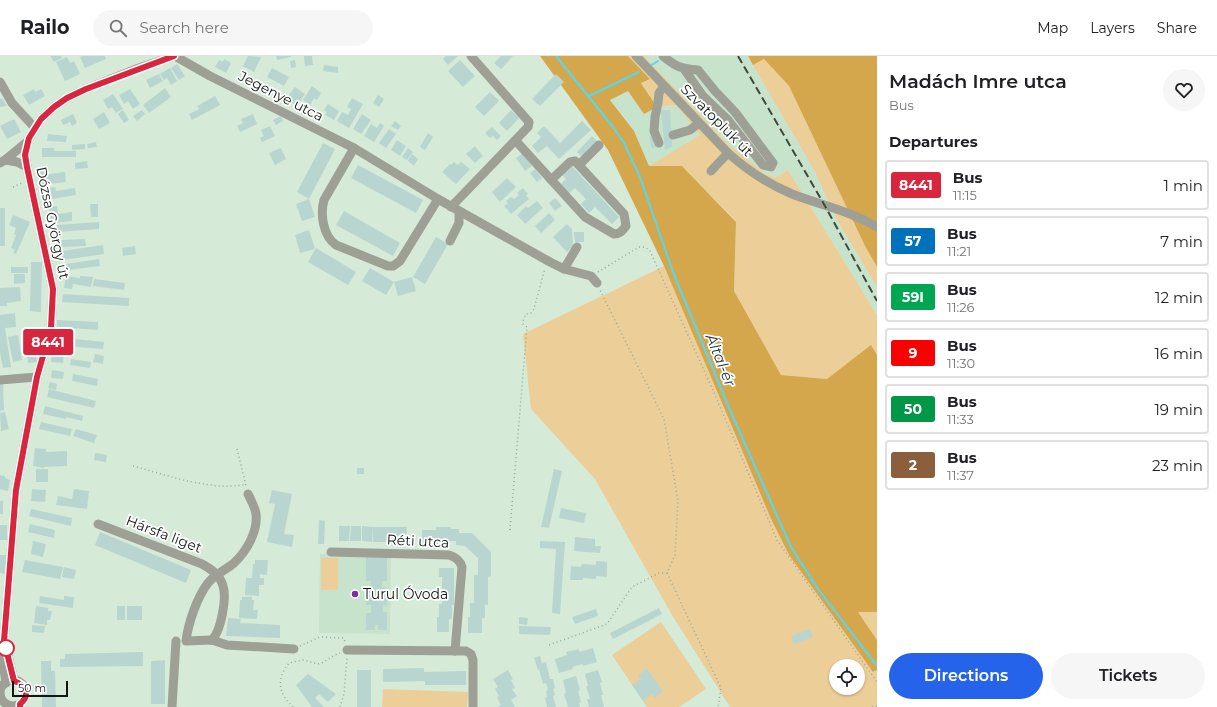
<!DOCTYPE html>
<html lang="en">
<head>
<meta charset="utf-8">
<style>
	body { margin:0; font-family:Montserrat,sans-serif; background:#f6f6f6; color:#202124; height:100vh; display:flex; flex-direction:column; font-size:15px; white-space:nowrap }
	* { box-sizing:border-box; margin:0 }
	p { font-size:13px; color:#757577 }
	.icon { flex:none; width:22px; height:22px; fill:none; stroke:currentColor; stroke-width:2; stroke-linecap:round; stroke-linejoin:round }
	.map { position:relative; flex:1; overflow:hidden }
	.drawer { display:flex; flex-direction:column; background:#fff; width:340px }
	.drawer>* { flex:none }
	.badge { padding:0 8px; border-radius:3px; font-size:14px; line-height:26px }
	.controls { position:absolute; left:829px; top:603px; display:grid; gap:8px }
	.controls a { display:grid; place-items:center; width:36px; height:36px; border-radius:50%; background:#fff; box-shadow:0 1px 3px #0004; font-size:20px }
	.scale { position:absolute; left:12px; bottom:10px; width:56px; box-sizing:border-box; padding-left:4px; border:2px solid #101711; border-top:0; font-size:11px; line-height:14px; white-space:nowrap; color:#101711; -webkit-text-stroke:3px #fff; paint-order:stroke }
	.map>.badge { position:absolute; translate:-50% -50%; box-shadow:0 0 0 2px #fff }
	h2 { padding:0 12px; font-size:15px; line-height:36px }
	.round { display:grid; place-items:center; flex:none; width:42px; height:42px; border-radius:21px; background:#f6f6f6 }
	.headline { display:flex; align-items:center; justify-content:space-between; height:68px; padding:0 12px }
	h1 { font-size:19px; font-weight:600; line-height:30px }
	.action { display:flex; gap:8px; margin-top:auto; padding:8px 12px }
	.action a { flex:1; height:46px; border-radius:24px; background:#2563eb; color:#fff; font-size:16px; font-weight:600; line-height:46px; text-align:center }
	.action a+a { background:#f6f6f6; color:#202124 }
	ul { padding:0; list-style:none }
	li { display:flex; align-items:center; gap:12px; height:50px; margin:0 8px 6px; padding:0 4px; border:2px solid #e0e0e0; border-radius:4px }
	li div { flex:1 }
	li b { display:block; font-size:15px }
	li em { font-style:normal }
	li .badge { min-width:44px; font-weight:700; text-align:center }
	header { display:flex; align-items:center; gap:24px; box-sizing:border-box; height:56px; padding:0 20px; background:#fff; border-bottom:1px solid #e0e0e0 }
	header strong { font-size:19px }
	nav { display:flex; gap:22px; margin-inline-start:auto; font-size:14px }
	.search { width:280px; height:36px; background:#f6f6f6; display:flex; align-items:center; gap:10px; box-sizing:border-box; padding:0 14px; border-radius:22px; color:#757577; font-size:15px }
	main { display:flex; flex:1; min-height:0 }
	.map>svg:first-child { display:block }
</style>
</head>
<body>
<header>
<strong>Railo</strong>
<div class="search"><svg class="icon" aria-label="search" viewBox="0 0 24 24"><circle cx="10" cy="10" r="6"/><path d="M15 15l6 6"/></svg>Search here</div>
<nav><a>Map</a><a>Layers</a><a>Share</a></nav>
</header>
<main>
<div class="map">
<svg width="877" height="651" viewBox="0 0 877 651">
	<rect width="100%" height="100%" fill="#d6ead8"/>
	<g fill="#c8e3cb">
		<path d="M644,0h104l66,114 23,50 40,67v28l-89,-145 -13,8 -11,-5 -20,-15 -15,-13z"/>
		<path d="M628,34l29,17 19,-2 25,31 -52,30 -15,-35 -24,-32z"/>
		<path d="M320,498l71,1 -1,79 -71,-1z"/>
	</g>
	<g fill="#ecce98" fill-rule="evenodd">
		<path d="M628,0h16l85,89 35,28 11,5 13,-8 89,145v40l-6,-9 -44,33 -46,-4 -47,-84 2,-70 -54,-55h-33l51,-31 -24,-30 -19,2 -16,-25 9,-3z"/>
		<path d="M764,3l25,27 76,160 12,21v20l-40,-67 -23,-50 -61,-105z"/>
		<path d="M664,210l107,253 18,36 85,117 3,-2v37h-147l-58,-92 -77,-136 -64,-70 -8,-75zM836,610h22v22h-22z"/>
		<rect x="321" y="502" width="17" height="32"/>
		<path d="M858,556h19v28z"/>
		<path d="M661,566l45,67 -27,18h-32l-35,-52z"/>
		<path d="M383,633l85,3 -1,15h-85z"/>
	</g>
	<g fill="#d5a74d">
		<path d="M540,0h88l22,23 -9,4 16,24 -13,7 -16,-23 -18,9 24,31 15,35h33l54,56 -2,69 47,84 46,4 44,-34 6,10v257h-19l19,28v30l-4,2 -84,-117 -18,-36 -107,-253 -56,-116z"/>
		<path d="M748,0h129v211l-12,-21 -76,-160 -25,-27 -11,6z"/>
	</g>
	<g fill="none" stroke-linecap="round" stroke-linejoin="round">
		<g stroke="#54d9f4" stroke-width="2">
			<path d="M556,0l57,71 11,16 16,34 33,95 56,136 62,139 27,42 59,77"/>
			<path d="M650,10l8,-5"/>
			<path d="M589,40l50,-24"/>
		</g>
	</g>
	<g fill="#b8d6cf">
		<path d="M50,0h11l1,2 -8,4z"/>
		<path d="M82,0h23l1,3 -21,9 -5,-11z"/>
		<path d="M248,0l13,1 -7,15 -11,-6z"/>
		<path d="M276,0h15v1l-14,3z"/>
		<path d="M304,0h8l1,9 -8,1z"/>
		<path d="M446,0h12l-10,9 -5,-6z"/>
		<path d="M501,0h12l-12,13 -7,-6z"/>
		<path d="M67,1l3,6 4,-2 6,13 -15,7 -9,-19z"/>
		<path d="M224,3l7,4 -5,10 -11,-6 4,-7 4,2z"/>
		<path d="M295,4l1,7 -5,1 -1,-7z"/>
		<path d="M460,4l15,16 -12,11 -15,-16z"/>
		<path d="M177,8l8,12 -6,4 -8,-12z"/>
		<path d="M324,9l14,2v6l-15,-2z"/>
		<path d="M170,12l7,13 -6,4 -4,-7 -3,2 -4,-6z"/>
		<path d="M272,12l17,9 -5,9 -17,-9z"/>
		<path d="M159,18l4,7 -13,7 -4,-8z"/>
		<path d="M556,18l8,8 -24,24 -8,-7z"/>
		<path d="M312,30l9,7 -4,7 -3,-2 -4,7 -7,-5z"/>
		<path d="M295,31l10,7 -8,12 -11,-7z"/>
		<path d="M165,32l6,9 -22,16 -6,-8z"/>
		<path d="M34,33l1,3 6,-3 4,7 -16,9 -6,-10z"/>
		<path d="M130,33l10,15 -7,5 -5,-8 -4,3 -5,-9z"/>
		<path d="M490,36l9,9 -15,15 -9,-9z"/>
		<path d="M113,38l10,15 -7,4 -4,-6 -4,2 -5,-9z"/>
		<path d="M378,39l6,4 -5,8 -6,-4z"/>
		<path d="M215,40l5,9 -28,15 -3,-6 10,-5 -2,-3z"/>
		<path d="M2,42l5,8 -7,1v-8z"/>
		<path d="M352,42l11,6 -14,24 -12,-7 5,-9 6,3 3,-6 -4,-2z"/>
		<path d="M328,48l11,7 -5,9 -9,-5 2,-3 -3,-2z"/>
		<path d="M123,54l6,10 -5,3 -6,-9z"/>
		<path d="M142,54l3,4 -8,7 -4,-5z"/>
		<path d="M511,54l8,8 -12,13 -8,-8z"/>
		<path d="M661,54h9l2,37 -7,3z"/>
		<path d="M104,56l6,11 -11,6 -6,-10z"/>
		<path d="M73,58l4,9 -5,3 -2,-4 -7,3 -2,-5z"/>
		<path d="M253,58l4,10 -17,8 -3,-6 6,-3 -2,-4z"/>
		<path d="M362,58l9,6 -10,14 -8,-5z"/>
		<path d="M281,60l2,5 -7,4 -3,-5z"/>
		<path d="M14,63l7,13 -14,7 -7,-13z"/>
		<path d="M395,65l6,5 -3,4 -7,-4z"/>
		<path d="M582,65l9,9 -32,29 -12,-13 -9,7 -6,-7 9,-9 -4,-4 7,-7 16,17z"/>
		<path d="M380,67l4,3 -10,16 -10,-6 7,-12 6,4z"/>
		<path d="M270,70l5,10 -13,6 -2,-4 4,-2 -3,-6z"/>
		<path d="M492,71l9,9 -4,4 -4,-4 -3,2 -5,-5z"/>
		<path d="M389,73l7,5 -10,14 -7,-5z"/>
		<path d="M428,77l5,4 -8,13 -5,-3z"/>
		<path d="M48,78l19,2 -1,6 -19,-1z"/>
		<path d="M655,79l3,12 -6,1 -3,-11z"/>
		<path d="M592,80l5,5 -15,16 -5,-5z"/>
		<path d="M397,84l9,6 -6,10 -9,-6z"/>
		<path d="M96,86l1,5 -9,1 -1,-4z"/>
		<path d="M323,87l12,6 -26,50 -12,-7z"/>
		<path d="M85,88v5l-13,1v-5z"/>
		<path d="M475,90l8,10 -8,7 -9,-9z"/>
		<path d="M42,92h12v3h22v6h-34z"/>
		<path d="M281,92l5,11 -11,6 -6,-12z"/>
		<path d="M408,92l5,4 -6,8 -5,-3z"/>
		<path d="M523,97l9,13 -7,5 -9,-13z"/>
		<path d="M412,98l6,5 -4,7 -6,-5z"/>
		<path d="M87,105l1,7 -13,1v-6z"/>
		<path d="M454,106l4,3 3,-3 9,7 -14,15 -14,-12 8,-8 1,1z"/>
		<path d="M358,109l65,35 -7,13 -65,-35z"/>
		<path d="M572,110l47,51 -7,7 -17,-17 -6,6 -8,-9 5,-5 -11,-11 -6,5 -8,-9 5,-5 -4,-4z"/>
		<path d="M49,113v5l16,-2 1,10 -25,3 -1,-15z"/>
		<path d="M535,113l7,9 -5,4 -7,-9z"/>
		<path d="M507,122l9,9 -16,15 -8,-10z"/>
		<path d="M55,131l1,4 19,-3 1,7 -30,5 -1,-7 4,-1v-4z"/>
		<path d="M523,132l5,6 -2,1 3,4 -18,15 -7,-8 4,-3 -2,-2 5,-4 3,2 5,-4 -2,-2z"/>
		<path d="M555,142l7,8 -7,5 -6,-8z"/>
		<path d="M309,143l6,18 -13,4 -6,-17z"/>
		<path d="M537,145l6,7 -18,16 -8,-9 9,-9 2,2z"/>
		<path d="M90,148h8v13h-7z"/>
		<path d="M49,150h8l1,8 14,-2v9l-21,2z"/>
		<rect x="0" y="152" width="5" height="38"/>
		<path d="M344,155l56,32 -7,13 -57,-31z"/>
		<path d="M549,157l6,7 -14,13 -6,-7z"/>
		<path d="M13,159l17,7 -14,32 -3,-1 2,-3 -4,-2 5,-13 -2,-1 2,-6 -7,-3z"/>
		<path d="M99,166v7l-41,3 -1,-7z"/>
		<path d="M567,168l5,5 1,17 -6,6 -14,-15z"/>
		<path d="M309,174l6,19 -15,4 -5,-18z"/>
		<path d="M574,176h10v10h-9z"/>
		<path d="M436,181l12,7 -23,40 -12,-7z"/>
		<path d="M85,183l1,7 -24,1 -1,-7z"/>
		<path d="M103,189l1,9 -41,6 -1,-9z"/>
		<path d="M135,190l1,8 -13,2 -1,-8z"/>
		<path d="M316,192l40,24 -8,13 -40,-23z"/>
		<path d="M99,203l1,7 -33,4 -1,-6z"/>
		<path d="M31,206h11l-1,50 -11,-1z"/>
		<rect x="11" y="211" width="17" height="6"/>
		<path d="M370,212l24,14 -8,13 -24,-14z"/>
		<path d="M14,218h11v9l-11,1z"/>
		<path d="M66,220l14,2v-2l13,1 -2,10 -18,-3 -1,5 -8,-1z"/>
		<path d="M412,221l4,14 -18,5 -4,-14z"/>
		<path d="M94,223l31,4 -1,7 -31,-4z"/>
		<path d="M20,231l1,14 -14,2v3h-7v-18z"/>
		<path d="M63,238l66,4v8l-67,-4z"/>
		<path d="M15,257l1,14 -11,1 6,39 -8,1 -3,-15v-38z"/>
		<path d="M57,264l41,2v8l-41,-3z"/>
		<path d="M18,279l4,25 -9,2 -5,-25z"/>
		<path d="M55,281l49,5 -1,7 -49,-4z"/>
		<path d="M35,284l2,22 -9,1 -2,-22z"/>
		<path d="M52,298l12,1 -1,8 -12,-1z"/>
		<path d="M95,298l9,2 -1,8 -10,-2z"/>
		<path d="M71,303l20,3 -1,6 -20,-3z"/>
		<path d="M52,314l12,2 -1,7 -12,-1z"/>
		<path d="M73,318l25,5 -1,7 -25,-5z"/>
		<path d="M50,326l7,2 -1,6 -8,-2z"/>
		<path d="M3,327l1,27 -4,1v-27z"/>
		<path d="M49,333l47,12 -2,7 -47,-11z"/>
		<path d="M45,350l38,10 -1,5 -16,-4v2l-23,-5z"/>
		<path d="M5,356l4,17 -8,2 -1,-18z"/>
		<path d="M41,366l31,7 -2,7 -31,-7z"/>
		<path d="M76,373l21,6 -3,8 -21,-7z"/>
		<path d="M35,392l11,1v3l21,-1v15l-23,1v1l-11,-2z"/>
		<path d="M95,397l12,2 -1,7 -12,-2z"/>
		<rect x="357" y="412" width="7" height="6"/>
		<rect x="36" y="413" width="12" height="13"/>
		<path d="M554,413l8,2 -13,57 -8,-1z"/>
		<path d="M0,419l5,1v2l5,2 -2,11 -8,-2z"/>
		<path d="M32,433l14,1 -1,12 -14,-1z"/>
		<path d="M74,433l15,2 -2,18 -31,-4 2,-9 14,3z"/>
		<path d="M272,434l20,4 -8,40 10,1 -2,12 -25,-5 8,-38 -6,-1z"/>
		<rect x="0" y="445" width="3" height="13"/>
		<path d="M561,452l25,5 -2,10 -25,-5z"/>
		<path d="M31,453l41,9 -1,8 -42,-10z"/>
		<path d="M319,464l6,1 -1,23h-6z"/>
		<path d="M30,468l25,6 -1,8 -26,-6z"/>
		<rect x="0" y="469" width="7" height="15"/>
		<path d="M339,470h11l-1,15h-10z"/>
		<path d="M351,470h10v15h-11z"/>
		<path d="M362,470l11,1 -1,15 -10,-1z"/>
		<path d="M373,471h23l-1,15h-22z"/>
		<path d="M396,471h11l-1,15h-10z"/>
		<path d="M436,471h15v2h8v4h13l19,19v24l-3,1v28h-3v13h-3v15h-14v-16h2v-14h4v-28h4v-17l-13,-12 -9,-1v-4h-18v3h-16v-14h14z"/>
		<path d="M100,476l91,38 -5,13 -91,-38z"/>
		<path d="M575,481l20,2v7h6l-1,7 -26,-2z"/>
		<path d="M33,485l13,3 -3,13 -12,-3z"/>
		<path d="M540,485l25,1 -5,72 -8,-1 4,-64 -16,-1z"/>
		<path d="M0,499h7l-1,19 -6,-1z"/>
		<path d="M366,501h21v24h-5v7h5v17h-4v7h4v18h-9v-5h-3v5h-9v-17h5v-8h-5v-17h4l1,-7h-5z"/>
		<path d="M25,504l38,7 -3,12 -38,-7z"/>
		<path d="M255,504h13l-1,15 -7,-1v4h4v7h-5v11l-14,-1 1,-17h6l1,-14h2z"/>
		<path d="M596,505l11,1v15l-11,-1v3l-13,-1v2h-13l1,-14 10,1 1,-3 14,1z"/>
		<path d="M64,511l12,3 -2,9 -12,-2z"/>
		<path d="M439,512h15v37h-2v14h-3v13h-12v-15h2v-13h3v-27h-3z"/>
		<path d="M40,540l24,4v-4l10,1 -1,11 -34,-5z"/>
		<path d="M242,541h10v3h2l-1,10h5l-1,9 -18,-1 1,-18h2z"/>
		<path d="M36,550l12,2v3h4l-2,9h-3v5l-13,-2z"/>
		<rect x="117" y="550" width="8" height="14"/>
		<rect x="127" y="550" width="15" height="14"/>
		<path d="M659,552l3,6 -49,25 -3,-6z"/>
		<path d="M596,553l2,7 -23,8 -3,-7z"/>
		<path d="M519,561l9,1 -1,7 -8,-1z"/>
		<path d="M228,562l13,1 -1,4 40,2v13l-54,-2z"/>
		<path d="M32,569l13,1 -1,7 -12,-1z"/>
		<path d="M519,570l32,1 -1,8 -31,-1z"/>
		<path d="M810,573l3,8 -19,7 -3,-8z"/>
		<path d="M593,592l4,14 -14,4 -1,-2 -10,3 1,2 -14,4 -4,-14 12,-4 -1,-3 13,-3v3z"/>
		<path d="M143,596v14l-83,1v-8h5v-5z"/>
		<path d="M540,600l2,7 4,-1 4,17h3l2,9 -2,1 2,6 -2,1 3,11h-9l-2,-9 2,-1 -1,-6 2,-1 -2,-7 -3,1 -4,-15 -1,1 -4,-12z"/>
		<path d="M165,604v44h-14v-43z"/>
		<path d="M41,605h10v10h4l1,36h-14z"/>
		<path d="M424,612v4l42,-1v14h-41v-4l-42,1v-13z"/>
		<path d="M647,613l16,22 -9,7 -2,-4 -9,7 -11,-16 9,-6 -3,-4z"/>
		<rect x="357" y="614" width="14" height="37"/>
		<path d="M508,614l5,9 -2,1 4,8 -3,1 5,7 -6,4 4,7h-18l4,-2 -4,-8 2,-1 -4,-7 3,-2 -5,-8z"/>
		<path d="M598,614l4,12 -2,1 3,12h-2l3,12h-15l-2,-8h3l-4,-13h2l-3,-12z"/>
		<path d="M308,618l28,20 -8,8 -9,-8 -4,4 9,9h-12l-16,-22z"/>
		<path d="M576,620l4,14 -2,1 3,11 -2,1 1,4h-12l-4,-13 2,-1 -3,-13z"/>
	</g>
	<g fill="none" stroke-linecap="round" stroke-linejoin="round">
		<g stroke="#98a89a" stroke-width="1.5" stroke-dasharray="1 3" stroke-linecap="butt">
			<path d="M13,131l9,-4"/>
			<path d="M598,216l41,-25h6l5,4 62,137 65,152 100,142"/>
			<path d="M237,393l9,37"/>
			<path d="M133,410c26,7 52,16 78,19 12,2 23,1 35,0"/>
			<path d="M510,474l17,-203 -4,-3v-3l3,-7 5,-1 3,-4 11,-41"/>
			<path d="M667,517l54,115 -3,19"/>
			<path d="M549,589l58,-21 25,-37 27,-14h8l8,-18 3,-54 -14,-82 -64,-129"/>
			<path d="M300,590l20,-9 24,1 1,4"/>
			<path d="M293,651c-15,-14 -17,-28 -4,-44l14,-3 15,4 4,-1 11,-7 7,-3"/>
			<path d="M340,651l4,-13 3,-36"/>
			<path d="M872,651l5,-1"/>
		</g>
		<g stroke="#9ea095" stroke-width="9">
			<path d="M175,0l35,20 144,72 84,51 112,63 14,7 27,7 6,7"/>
			<path d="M636,0l92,97c19,17 40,31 64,41 29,11 58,17 85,33"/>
			<path d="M663,0c13,11 19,13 35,14l17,21 20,21 38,51 -2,4 -8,-2 -35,-45 -25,-24 -19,-27"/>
			<path d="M0,26l12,21 23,25"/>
			<path d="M673,79l17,-5 9,-7"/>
			<path d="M516,85l69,76 29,17c6,0 8,-3 12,-8l-2,-12 -49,-53 -5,1 -19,18"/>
			<path d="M659,87l-5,-12 1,-14 3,-14 1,-10 5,-7"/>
			<path d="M354,92l-30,52c-4,14 -1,36 12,45l52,21h5l7,-5 38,-62"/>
			<path d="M5,104l12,2 10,5"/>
			<path d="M0,107l5,-3 22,-18"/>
			<path d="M579,109l20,-20"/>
			<path d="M711,115l17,-18"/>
			<path d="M451,151l77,-80 1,-5 -58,-66"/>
			<path d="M450,185l9,-18v-12"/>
			<path d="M564,213l13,-22"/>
			<path d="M0,324l37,-3"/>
			<path d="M248,438c3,6 7,13 8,20 2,17 -9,37 -22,49 -8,7 -19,11 -26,20 -11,14 -20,41 -22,58l26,-1 15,5 67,4"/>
			<path d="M98,468l104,40c9,5 18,11 21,22 4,12 -2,45 -11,54"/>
			<path d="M331,496l118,3c7,2 11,5 13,12l-7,84"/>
			<path d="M347,594l119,1 5,3 2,6v47"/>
			<path d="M7,595l7,30"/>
			<circle cx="13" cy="637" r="13"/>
			<path d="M6,627l-3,-20 1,-22 12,-151 21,-113 14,-49 2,-39 -26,-122 -2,-12 4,-17 12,-19 13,-12 13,-9 19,-9 53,-21 35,-12"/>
			<path d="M172,651l4,-66"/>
		</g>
		<path stroke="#3e483f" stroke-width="2" stroke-dasharray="8 4" stroke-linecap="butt" d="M738,0l87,150 52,95"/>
	</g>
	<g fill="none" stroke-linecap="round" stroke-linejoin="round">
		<defs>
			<path id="line" d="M20,651v-3c11,-9 6,-19 -6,-23l-10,-40 12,-151 21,-113 14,-49 2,-39 -26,-122 -2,-12 4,-17 12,-19 13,-12 13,-9 19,-9 88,-33"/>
		</defs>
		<use href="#line" stroke="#fff" stroke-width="9"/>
		<use href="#line" stroke="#d7263d" stroke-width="6"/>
	</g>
	<circle fill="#7d2fa1" stroke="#fff" stroke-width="1.5" cx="355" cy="538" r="4"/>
	<circle fill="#fff" stroke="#d7263d" stroke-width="2" cx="6" cy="592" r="8"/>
	<g text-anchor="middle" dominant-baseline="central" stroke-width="3.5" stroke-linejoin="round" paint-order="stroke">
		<g font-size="14" fill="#101711" stroke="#fff">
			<text transform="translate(281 40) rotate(27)">Jegenye utca</text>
			<text transform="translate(717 64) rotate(45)">Szvatopluk út</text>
			<text transform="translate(53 167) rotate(78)">Dózsa György út</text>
			<text transform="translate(164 478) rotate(21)">Hársfa liget</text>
			<text transform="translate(418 485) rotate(3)">Réti utca</text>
		</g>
		<g font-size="14" fill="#101711" stroke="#fff" text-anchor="start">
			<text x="363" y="538">Turul Óvoda</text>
		</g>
		<g font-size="15" font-style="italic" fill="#20373c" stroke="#fff">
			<text transform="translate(721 304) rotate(68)">Által-ér</text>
		</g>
	</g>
</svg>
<div class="controls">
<a><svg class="icon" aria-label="locate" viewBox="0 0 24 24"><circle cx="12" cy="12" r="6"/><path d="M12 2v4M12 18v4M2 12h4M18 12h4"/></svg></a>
</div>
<div class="scale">50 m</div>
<b class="badge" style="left:48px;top:286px;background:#d7263d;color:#fff">8441</b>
</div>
<section class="drawer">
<div class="headline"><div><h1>Madách Imre utca</h1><p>Bus</p></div><a class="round"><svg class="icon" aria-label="heart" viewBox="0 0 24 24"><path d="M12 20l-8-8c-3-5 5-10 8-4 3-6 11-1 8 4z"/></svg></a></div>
<h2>Departures</h2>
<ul>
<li><span class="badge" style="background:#d7263d;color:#fff">8441</span><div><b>Bus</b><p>11:15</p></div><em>1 min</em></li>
<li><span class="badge" style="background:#0072bc;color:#fff">57</span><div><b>Bus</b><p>11:21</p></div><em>7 min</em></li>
<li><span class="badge" style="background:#00a651;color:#fff">59I</span><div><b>Bus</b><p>11:26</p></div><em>12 min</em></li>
<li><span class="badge" style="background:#fb0001;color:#fff">9</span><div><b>Bus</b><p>11:30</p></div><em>16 min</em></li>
<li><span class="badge" style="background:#009746;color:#fff">50</span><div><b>Bus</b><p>11:33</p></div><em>19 min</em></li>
<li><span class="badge" style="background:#8b5e3c;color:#fff">2</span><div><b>Bus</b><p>11:37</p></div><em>23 min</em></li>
</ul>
<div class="action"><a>Directions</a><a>Tickets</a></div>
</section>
</main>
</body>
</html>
